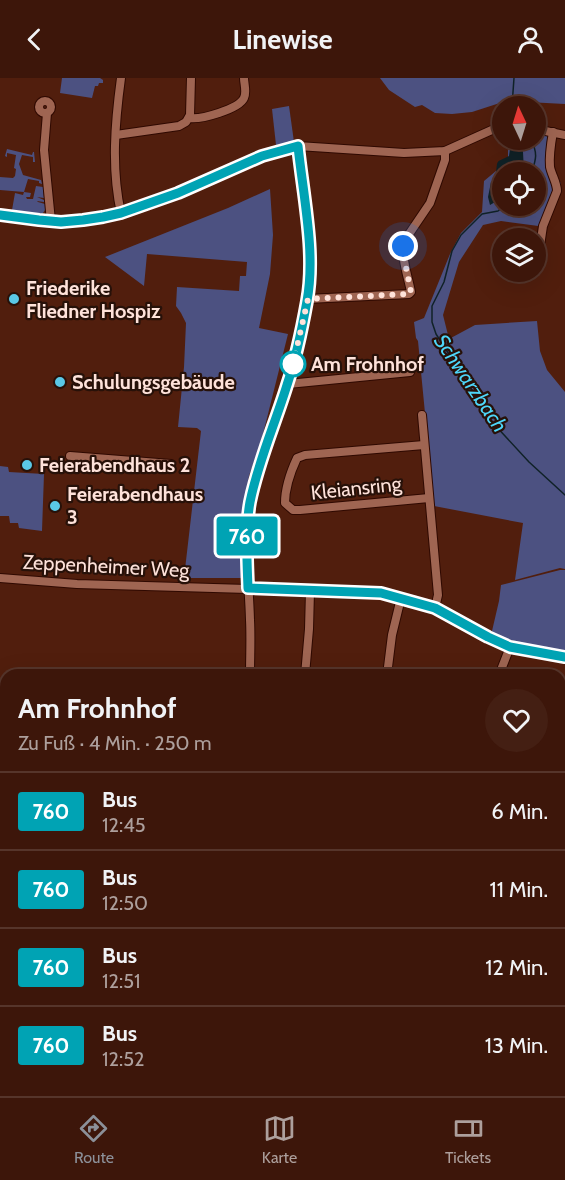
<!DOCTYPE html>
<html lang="de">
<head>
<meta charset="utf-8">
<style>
	body { margin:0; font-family:Cabin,sans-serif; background:#441f13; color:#f1f3f6; height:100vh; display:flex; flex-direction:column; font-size:22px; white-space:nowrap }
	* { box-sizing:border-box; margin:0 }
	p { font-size:20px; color:#ad9f9c }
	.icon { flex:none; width:33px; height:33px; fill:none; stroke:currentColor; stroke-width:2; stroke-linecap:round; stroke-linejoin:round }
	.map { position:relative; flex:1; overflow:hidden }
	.side { position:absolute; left:0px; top:591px; width:566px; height:428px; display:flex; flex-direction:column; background:#3d160a; border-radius:18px 18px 0 0; box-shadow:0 6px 24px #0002,0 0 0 2px #56352b }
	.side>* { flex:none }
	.badge { padding:0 12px; border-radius:4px; font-size:21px; line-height:39px }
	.needle { width:39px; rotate:356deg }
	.controls { position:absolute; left:492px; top:18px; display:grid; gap:12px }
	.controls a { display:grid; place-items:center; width:54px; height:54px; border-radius:50%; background:#3d160a; box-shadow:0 6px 24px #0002,0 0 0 2px #56352b; font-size:30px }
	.you { position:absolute; width:30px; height:30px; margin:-15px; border:4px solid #fff; border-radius:50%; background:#1a73e8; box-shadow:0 0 0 9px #1a73e833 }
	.map>.badge { position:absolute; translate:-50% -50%; box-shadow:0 0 0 3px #fff }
	.round { display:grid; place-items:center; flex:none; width:63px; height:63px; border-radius:32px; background:#441f13 }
	.headline { display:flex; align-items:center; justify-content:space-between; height:102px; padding:0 18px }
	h1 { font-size:28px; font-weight:700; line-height:45px }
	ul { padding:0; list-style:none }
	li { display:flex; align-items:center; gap:18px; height:78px; padding:0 18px; border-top:2px solid #56352b }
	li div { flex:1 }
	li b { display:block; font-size:22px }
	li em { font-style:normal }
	li .badge { min-width:66px; font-weight:700; text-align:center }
	header { display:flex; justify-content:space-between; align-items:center; height:78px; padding:0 18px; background:#3d160a; font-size:27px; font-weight:700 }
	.dock { display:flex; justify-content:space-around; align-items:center; height:84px; border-top:2px solid #56352b; background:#3d160a; font-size:16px; color:#ad9f9c }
	.dock a { display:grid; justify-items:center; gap:3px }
	.dock .on { color:#8c9099 }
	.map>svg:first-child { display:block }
</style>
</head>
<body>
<header><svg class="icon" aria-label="back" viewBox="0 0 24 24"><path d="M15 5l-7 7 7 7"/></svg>Linewise<svg class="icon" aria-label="person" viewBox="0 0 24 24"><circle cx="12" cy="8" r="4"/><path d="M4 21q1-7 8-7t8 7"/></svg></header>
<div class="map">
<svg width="565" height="1018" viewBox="0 0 565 1018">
	<rect width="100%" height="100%" fill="#511e0d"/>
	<g fill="#4c5181" fill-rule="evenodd">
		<path d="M62,0h38l3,2v3h-4l-1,3h-3l-3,12 -32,-5z"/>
		<path d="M380,0h185v26l-59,-3 -34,11 -20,2 -17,-1 -13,-8 -7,2 -26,-17z"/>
		<path d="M289,28l5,36 -18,3 -4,-36z"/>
		<path d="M536,53l20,4 -3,31 8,18 -1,7 -14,36 -45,-6 -18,4 -24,37 -16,53 6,24 26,-14 62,-4 3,30 7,19 18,22v177l-5,-1 -45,12 8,-57 -89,-17 -16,-165 -2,-3 -2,-16 10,-4 26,-64 11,-21 21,-21 2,-31 24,-20v-21h28zM502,94h34v34h-34z"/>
		<path d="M7,71l25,6 1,-3h1l1,10h-2v-5l-11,-2 -3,9 4,11 18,5 1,4 -3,-1v-2l-11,-2 -4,13 -24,-2v-13l13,1 2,-2 1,-7 -2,-1 2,-13 -9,-2v4l-2,-1z"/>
		<path d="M36,108l7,1 1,11 -7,-1 7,3v2l-7,-1 1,1 7,2v6l-2,3 -4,1 -27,-4 3,-17 8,2 1,-3 7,1 -1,4h-4l1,2h6z"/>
		<path d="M270,111l3,46 -3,39 -11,54 29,6 -26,104 -13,38 -4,26 -4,42v34h-57l17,-147 -4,-3 -19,-1 6,-60 2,-44 -5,-10 -5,-7 1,-19 62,4 1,-15h6l1,-14 -100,-8 -3,32 -39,-29 123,-49z"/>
		<path d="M0,388l8,1 1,5 35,2 -2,57 -23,-3 -1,-5h-8l-1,-7h-9z"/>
		<path d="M560,492h5v81l-45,-8 -27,-9 -1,-3 7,-30 2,-16z"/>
		<path d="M0,809l6,1v67l-6,5z"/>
		<path d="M0,918l6,10v65l-2,-12 -4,-8z"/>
		<path d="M565,999v19h-58l17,-5 36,-1v-11z"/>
		<path d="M10,1012l50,1 4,5h-57z"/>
		<path d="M65,1013h57l-10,5h-44z"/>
		<path d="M127,1013l188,-1 1,6h-199z"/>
	</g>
	<g fill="#102227">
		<path d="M510,62l8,1 5,-1 -3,4 3,8 1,20h-22v26l-12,7 -2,-8 3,-15 10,-4v-4l-5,-1c2,-14 -1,-10 13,-17l1,-7 -4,-4v-3z"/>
		<path d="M565,768v178l-5,2v-175z"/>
		<path d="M0,973l4,8 2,31 4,1 -3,5h-7z"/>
	</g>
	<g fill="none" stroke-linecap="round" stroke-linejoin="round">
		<g stroke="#102227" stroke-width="1.5">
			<path d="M512,28l2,-28"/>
			<path d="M531,62c7,13 5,19 1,32"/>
			<path d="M504,128l-6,5 -16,3 -21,21 -9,16 -8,31 -12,24v16l4,12 57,89 36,39 36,33"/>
		</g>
		<defs>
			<g id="minor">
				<circle cx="45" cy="29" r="6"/>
				<path d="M47,35l-3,37 7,71"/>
				<path d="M189,40c12,2 50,-9 55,-20 3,-6 0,-14 0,-20"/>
				<path d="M536,51l29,6"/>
				<path d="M116,57l63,-9 7,-4 4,-7 1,-37"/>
				<path d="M121,135c-10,-44 -6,-91 0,-135"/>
				<path d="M0,137l39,6 22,1 22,-1 38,-8 58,-20 83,-37 36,-10 106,7 41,-2 49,-22 8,-1"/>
				<path d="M540,168l3,-20 14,-35c0,-8 -5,-15 -7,-24 -1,-11 1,-24 3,-35"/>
				<path d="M307,221l102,-5 2,-2c-3,-16 -11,-36 -6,-52l25,-37 15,-43v-9"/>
				<path d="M288,306l122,-12"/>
				<path d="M422,337l16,180 -3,13"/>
				<path d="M424,367l-119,10 -8,3c-6,13 -12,31 -12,45l8,7h7l129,-12"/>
				<path d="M70,378l101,8"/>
				<path d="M0,500l77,6 304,9 54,15 11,5 41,24 23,10 55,10"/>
				<path d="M250,597c0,-19 1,-37 0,-55 -1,-39 -7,-79 0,-118 8,-40 25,-78 37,-117 9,-27 15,-57 20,-85 8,-48 -4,-105 -9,-154"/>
				<path d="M305,597l4,-46 1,-38"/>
				<path d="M387,597l5,-40 9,-37"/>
				<path d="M499,597l11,-28"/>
				<path d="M560,654l5,-8"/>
			</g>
			<g id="highway">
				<path d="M560,987l5,-2"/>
				<path d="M560,996l5,-2"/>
				<path d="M467,1018l18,-6"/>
				<path d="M495,1018l17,-6"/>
			</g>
		</defs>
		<use href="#minor" stroke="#2f0901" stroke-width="10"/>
		<use href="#highway" stroke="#2f0901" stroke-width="13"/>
		<use href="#minor" stroke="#9f6552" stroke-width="8"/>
		<use href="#highway" stroke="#ed97d4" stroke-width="10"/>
	</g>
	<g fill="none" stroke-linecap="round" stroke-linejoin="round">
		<defs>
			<path id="line" d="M0,137l39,5 22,2 22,-2 20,-3 18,-4 57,-20 84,-37 36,-10c5,49 18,107 9,155 -5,28 -11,57 -20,84 -12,39 -29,77 -37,117 -5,28 -3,58 -2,86l133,5 54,15 11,6 42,23 22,10 55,10"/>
		</defs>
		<use href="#line" stroke="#fff" stroke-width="14"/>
		<use href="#line" stroke="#00a3b4" stroke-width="9"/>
		<path stroke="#fee2da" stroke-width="6" stroke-dasharray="0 10.8" d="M293,286l15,-65 101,-5 2,-2 -8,-39v-7"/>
	</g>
	<g fill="#5ac8e6" stroke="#271109" stroke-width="2">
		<circle cx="14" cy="221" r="6"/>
		<circle cx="60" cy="304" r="6"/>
		<circle cx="27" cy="387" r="6"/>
		<circle cx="55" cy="428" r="6"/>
	</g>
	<circle fill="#fff" stroke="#00a3b4" stroke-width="3" cx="293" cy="286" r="12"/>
	<g text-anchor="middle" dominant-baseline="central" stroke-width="4.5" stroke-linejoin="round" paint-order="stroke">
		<g font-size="20" font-weight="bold" fill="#fee2da" stroke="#271109" text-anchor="start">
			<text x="26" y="210">Friederike<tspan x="26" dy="23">Fliedner Hospiz</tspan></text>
			<text x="72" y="304">Schulungsgebäude</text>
			<text x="39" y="387">Feierabendhaus 2</text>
			<text x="67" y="416">Feierabendhaus<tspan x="67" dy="23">3</tspan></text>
		</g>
		<g font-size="20" font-weight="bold" fill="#fee2da" stroke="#271109" text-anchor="start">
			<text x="311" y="286">Am Frohnhof</text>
		</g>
		<g font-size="20" fill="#fee2da" stroke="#271109">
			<text transform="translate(356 410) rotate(-6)">Kleiansring</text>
			<text transform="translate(106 488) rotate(3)">Zeppenheimer Weg</text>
		</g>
		<g font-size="21" font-style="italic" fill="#4ed6f9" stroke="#271109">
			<text transform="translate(471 305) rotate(56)">Schwarzbach</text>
		</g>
	</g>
</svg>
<div class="controls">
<a><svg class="needle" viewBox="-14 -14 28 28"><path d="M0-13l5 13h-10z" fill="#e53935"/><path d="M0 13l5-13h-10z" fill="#ad9f9c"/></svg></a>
<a><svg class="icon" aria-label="locate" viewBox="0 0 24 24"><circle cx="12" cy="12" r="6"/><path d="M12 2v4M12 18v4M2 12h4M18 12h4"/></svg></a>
<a><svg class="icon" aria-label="layers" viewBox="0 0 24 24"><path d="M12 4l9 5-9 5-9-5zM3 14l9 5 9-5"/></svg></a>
</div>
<div class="you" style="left:403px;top:168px"></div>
<b class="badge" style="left:247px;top:458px;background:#00a3b4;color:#fff">760</b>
<section class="side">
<div class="headline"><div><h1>Am Frohnhof</h1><p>Zu Fuß · 4 Min. · 250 m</p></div><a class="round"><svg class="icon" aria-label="heart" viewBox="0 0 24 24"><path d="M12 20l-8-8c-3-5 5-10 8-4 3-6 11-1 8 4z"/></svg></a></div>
<ul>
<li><span class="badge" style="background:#00a3b4;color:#fff">760</span><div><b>Bus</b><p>12:45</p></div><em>6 Min.</em></li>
<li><span class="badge" style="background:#00a3b4;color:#fff">760</span><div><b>Bus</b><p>12:50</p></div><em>11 Min.</em></li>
<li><span class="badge" style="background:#00a3b4;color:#fff">760</span><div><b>Bus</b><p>12:51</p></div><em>12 Min.</em></li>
<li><span class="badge" style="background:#00a3b4;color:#fff">760</span><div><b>Bus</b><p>12:52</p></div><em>13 Min.</em></li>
</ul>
</section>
</div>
<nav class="dock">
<a class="on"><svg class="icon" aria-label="directions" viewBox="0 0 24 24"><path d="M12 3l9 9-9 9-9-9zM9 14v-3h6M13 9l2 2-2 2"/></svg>Route</a>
<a><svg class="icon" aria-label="map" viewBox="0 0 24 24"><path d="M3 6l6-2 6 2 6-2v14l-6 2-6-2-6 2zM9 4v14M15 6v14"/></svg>Karte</a>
<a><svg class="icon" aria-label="tickets" viewBox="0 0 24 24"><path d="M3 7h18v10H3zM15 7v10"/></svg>Tickets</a>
</nav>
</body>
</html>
